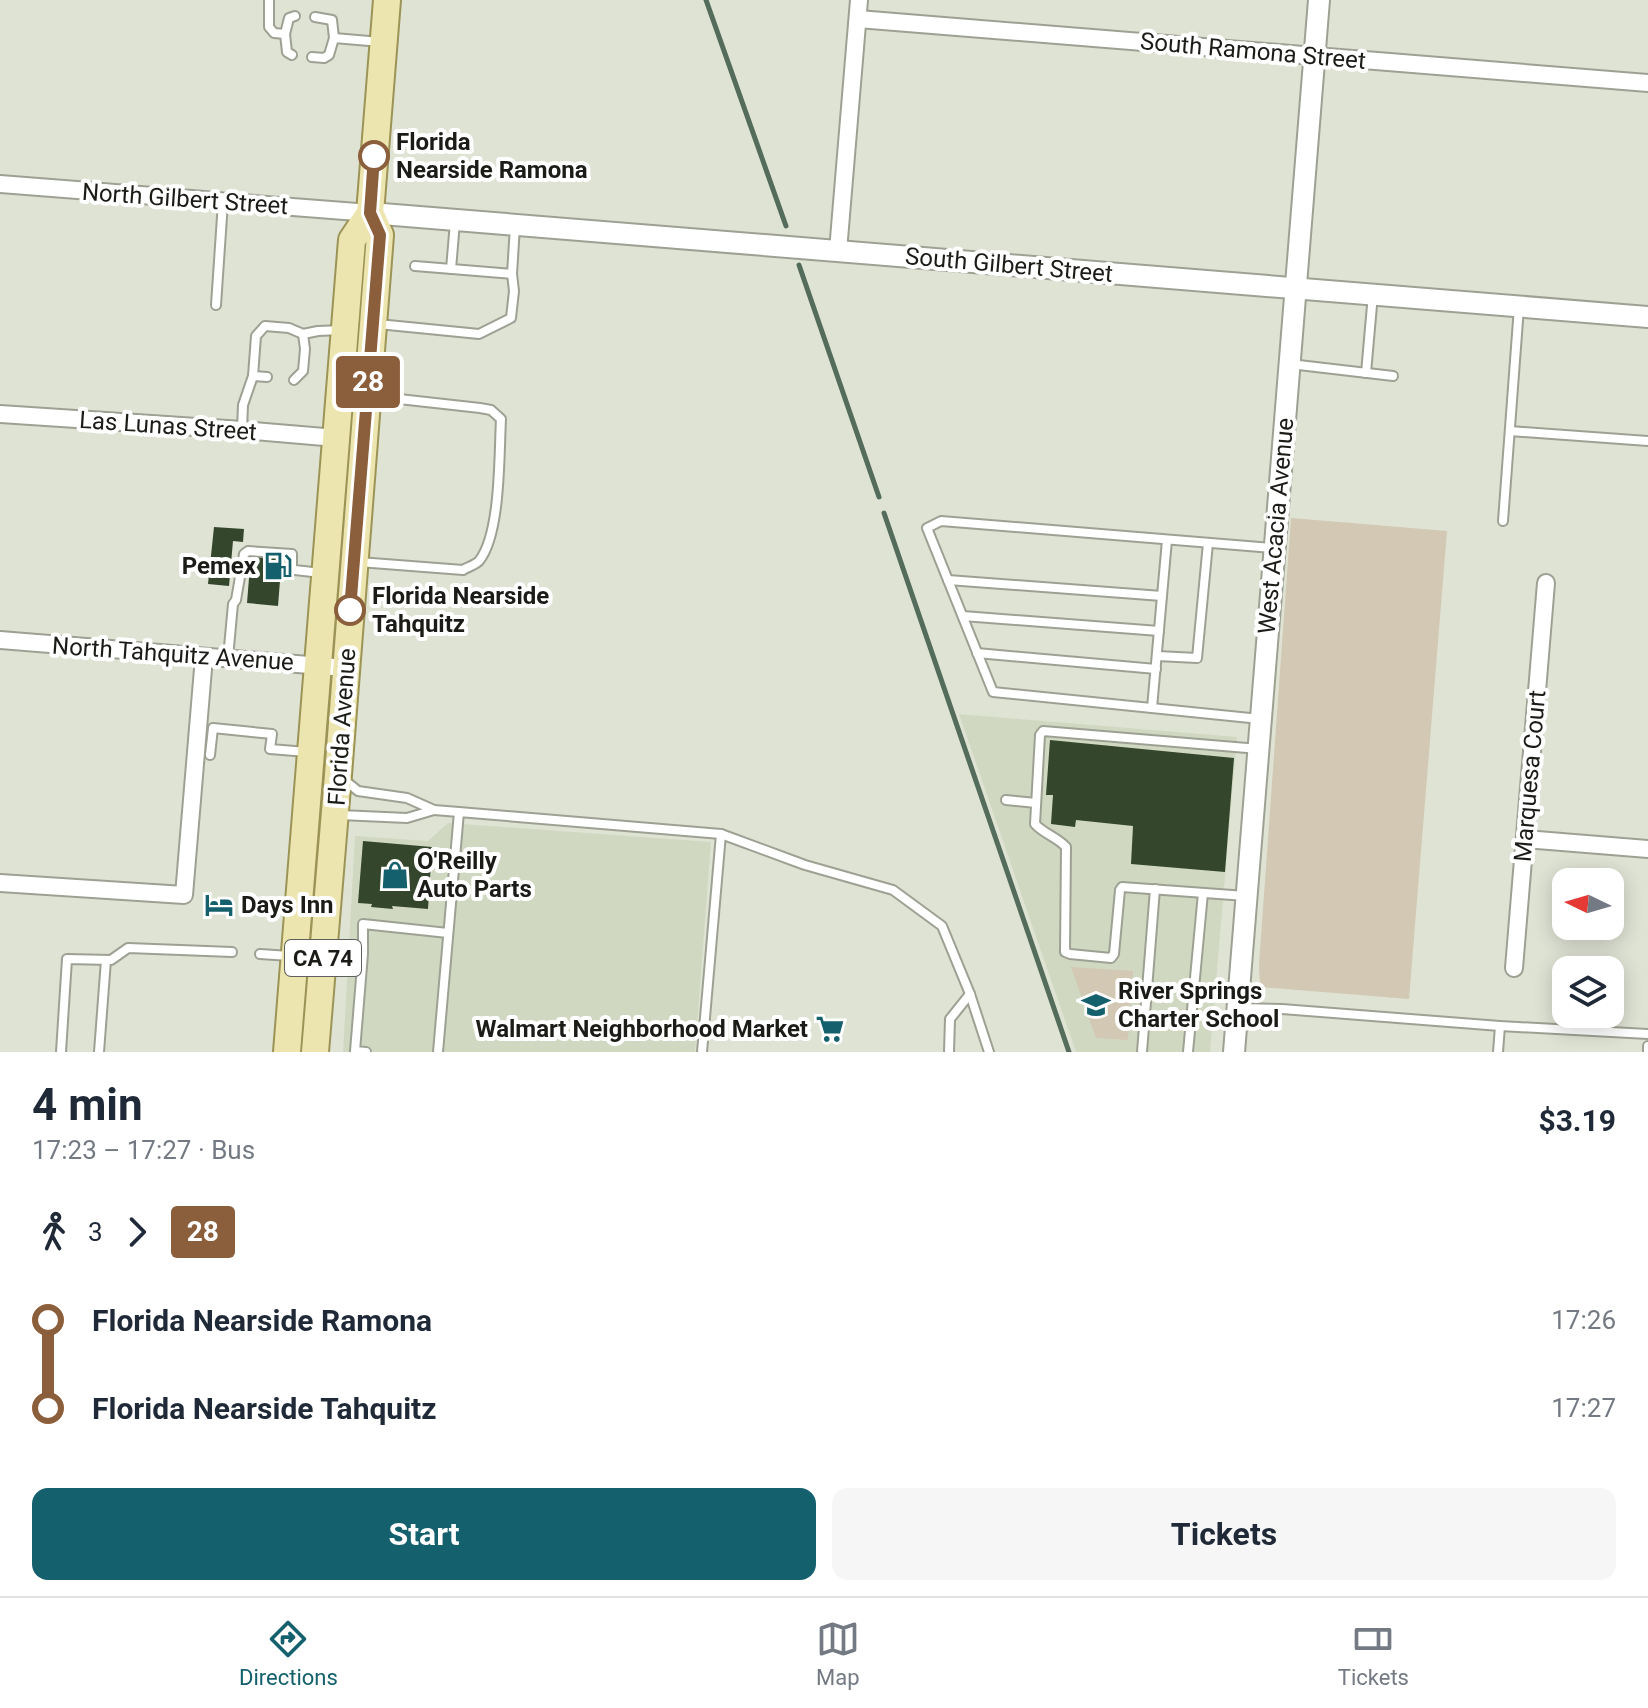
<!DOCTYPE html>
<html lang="en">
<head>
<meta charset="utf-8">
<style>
	body { margin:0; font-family:Roboto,sans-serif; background:#f6f6f7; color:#1f2937; height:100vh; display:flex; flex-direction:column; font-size:30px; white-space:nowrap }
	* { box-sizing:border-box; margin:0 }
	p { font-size:26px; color:#747a83 }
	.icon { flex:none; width:44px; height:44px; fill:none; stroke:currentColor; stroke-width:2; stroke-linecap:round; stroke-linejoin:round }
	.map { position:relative; height:1052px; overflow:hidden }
	.panel { display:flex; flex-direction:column; background:#fff; flex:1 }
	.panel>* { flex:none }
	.badge { padding:0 16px; border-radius:6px; font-size:28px; line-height:52px }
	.needle { width:52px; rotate:275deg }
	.buttons { position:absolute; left:1552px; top:868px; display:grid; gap:16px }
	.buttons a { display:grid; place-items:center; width:72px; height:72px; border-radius:16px; background:#fff; box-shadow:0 4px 20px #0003; font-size:40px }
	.map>.badge { position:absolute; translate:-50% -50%; box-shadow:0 0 0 4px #fff }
	.legs { display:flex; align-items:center; gap:12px; height:88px; padding:0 32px; font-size:26px }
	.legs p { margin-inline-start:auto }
	.summary { display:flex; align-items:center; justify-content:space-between; height:136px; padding:0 32px }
	h1 { font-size:44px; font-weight:700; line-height:60px }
	.action { display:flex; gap:16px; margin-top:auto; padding:16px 32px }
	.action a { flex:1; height:92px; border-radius:16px; background:#14606d; color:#fff; font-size:32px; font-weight:700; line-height:92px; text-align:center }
	.action a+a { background:#f6f6f7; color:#1f2937 }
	ul { padding:0 32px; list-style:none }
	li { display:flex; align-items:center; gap:28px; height:88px; font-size:30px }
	li i { display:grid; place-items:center; width:12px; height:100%; margin:0 10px; background:currentColor }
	li i::after { content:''; width:20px; height:20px; margin:-10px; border:6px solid; border-radius:50%; background:#fff }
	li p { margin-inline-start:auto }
	li:first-child i { background:linear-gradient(#0000 50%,currentColor 0) }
	li:last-child i { background:linear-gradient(currentColor 50%,#0000 0) }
	.tabs { display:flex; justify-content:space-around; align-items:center; height:112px; border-top:2px solid #e0e1e3; background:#fff; font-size:22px; color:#747a83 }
	.tabs a { display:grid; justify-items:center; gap:4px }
	.tabs .selected { color:#14606d }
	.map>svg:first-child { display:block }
</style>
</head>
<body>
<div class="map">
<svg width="1648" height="1052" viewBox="0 0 1648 1052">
	<rect width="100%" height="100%" fill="#dfe3d4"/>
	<g fill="#d1d8c1">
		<path d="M959,714l278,23 -27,315h-134z"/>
		<path d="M448,823l263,19 -16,210h-352l12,-216 73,5z"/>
	</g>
	<g fill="#d2c8b4">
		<path d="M1291,518l156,13 -38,468 -149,-12 -1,-23z"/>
		<path d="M1071,967l62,4 -5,69 -32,-2z"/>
	</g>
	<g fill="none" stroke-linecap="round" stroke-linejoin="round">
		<g stroke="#546c5b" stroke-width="5">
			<path d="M706,0l80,226"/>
			<path d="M799,265l80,232"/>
			<path d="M884,513l185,539"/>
		</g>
	</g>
	<g fill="#34472d">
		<path d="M214,527l30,2 -1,13 -10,-1 -4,45 -21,-2z"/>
		<path d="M251,553l31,2 -4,51 -31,-3z"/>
		<path d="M1050,740l184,18 -9,114 -94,-8 2,-38 -57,-6 -1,7 -24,-3 2,-29h-7z"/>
		<path d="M363,841l69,6 -4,62 -36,-3 1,3 -22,-2 1,-3 -14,-1z"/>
	</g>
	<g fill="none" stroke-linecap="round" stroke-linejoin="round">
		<defs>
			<g id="service">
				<path d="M269,0v27l5,6 11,1"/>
				<path d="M334,38l47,4"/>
				<path d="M292,55l-5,-3 -2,-18 4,-16 6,-2"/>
				<path d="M312,57l12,1 5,-3 5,-17 -2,-18 -17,-3"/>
				<path d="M415,266l97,8 3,-48"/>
				<path d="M451,269l4,-47"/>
				<path d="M216,305l7,-103"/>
				<path d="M378,324l101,10 32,-16 3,-27 -2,-17"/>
				<path d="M303,334l15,-3 23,-1"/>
				<path d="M1290,364l103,12"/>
				<path d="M1366,373l7,-79"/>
				<path d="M253,376l3,-40 9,-10 24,2 14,6 2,15 -2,22 -9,9"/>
				<path d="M242,429l1,-24 10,-29 14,1"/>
				<path d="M1510,431l138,10"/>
				<path d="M1503,521l16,-214"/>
				<path d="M359,562l104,8c5,-3 12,-5 16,-9 22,-27 20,-107 22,-142l-10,-9 -11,-2 -108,-12"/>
				<path d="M948,580l214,16"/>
				<path d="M963,616l196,15"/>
				<path d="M977,653l179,16"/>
				<path d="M1157,656l40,2 11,-115"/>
				<path d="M228,658l5,-54 3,-4 8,-46 4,-3 44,3v14l3,2 26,3"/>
				<path d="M1152,708l15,-168"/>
				<path d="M1260,719l-267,-27 -66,-164 14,-7 332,27"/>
				<path d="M210,755l3,-27 59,6 -2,15 37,3"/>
				<path d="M342,778l16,13 49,7 27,12 25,2"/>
				<path d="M1006,800l30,3"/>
				<path d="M340,815l67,3 27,-8"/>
				<path d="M721,834l84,31 88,25 49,36 28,68 19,58"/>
				<path d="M1246,896l-124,-9 -2,3 -6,64 -3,4 -41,-4 -5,-2 1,-105c-9,-10 -22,-13 -31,-23l5,-89 3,-4 216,18"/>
				<path d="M260,954l30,2"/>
				<path d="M1238,1008l44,1 218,17 148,8"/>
				<path d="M61,1052l6,-93 44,1 17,-12 104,4"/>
				<path d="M99,1052l7,-92"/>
				<path d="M366,1052l-11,-1 8,-97v-30l85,9"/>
				<path d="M438,1052l21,-240 262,22 -19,218"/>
				<path d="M949,1052l1,-33 20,-25"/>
				<path d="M1142,1052l13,-163"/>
				<path d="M1188,1052l15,-159"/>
				<path d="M1498,1052l2,-26"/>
				<path d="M1648,1052v-6"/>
			</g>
			<g id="minor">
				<path d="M858,19l790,64"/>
				<path d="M0,184l370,29"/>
				<path d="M838,251l21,-251"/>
				<path d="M0,414l242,16 94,8"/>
				<path d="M0,640l346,28"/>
				<path d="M1525,839l123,10"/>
				<path d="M0,883l184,12 20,-238"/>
				<path d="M1514,968l32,-385"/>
			</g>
			<g id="tertiary">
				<path d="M370,213l1278,104"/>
				<path d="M1234,1052l85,-1052"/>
			</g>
			<g id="primary">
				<path d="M287,1052l65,-812 18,-27 17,-213"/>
				<path d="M315,1052l23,-277 42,-540 -10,-22"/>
			</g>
		</defs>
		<use href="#service" stroke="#9da193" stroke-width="12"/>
		<use href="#minor" stroke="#9da193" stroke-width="20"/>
		<use href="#tertiary" stroke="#9da193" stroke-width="24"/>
		<use href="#primary" stroke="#9c9457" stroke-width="30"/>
		<use href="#service" stroke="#fff" stroke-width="8"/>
		<use href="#minor" stroke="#fff" stroke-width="16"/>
		<use href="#tertiary" stroke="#fff" stroke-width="20"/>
		<use href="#primary" stroke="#ede5af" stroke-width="26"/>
	</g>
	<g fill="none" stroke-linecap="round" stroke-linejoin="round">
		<defs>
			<path id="line-1" d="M350,610l30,-375 -10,-22 4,-57"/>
		</defs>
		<use href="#line-1" stroke="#fff" stroke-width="18"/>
		<use href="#line-1" stroke="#8b5e3c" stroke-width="12"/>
	</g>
	<defs>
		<symbol id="fuel-bare" viewBox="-9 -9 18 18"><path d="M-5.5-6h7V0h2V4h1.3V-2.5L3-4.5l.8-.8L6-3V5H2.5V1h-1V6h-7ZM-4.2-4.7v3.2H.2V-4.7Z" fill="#14606d" stroke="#fff" stroke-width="2.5" paint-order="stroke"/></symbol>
		<symbol id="shop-bare" viewBox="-9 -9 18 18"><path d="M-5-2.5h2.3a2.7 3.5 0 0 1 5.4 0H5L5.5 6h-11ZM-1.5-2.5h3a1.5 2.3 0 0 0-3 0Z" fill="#14606d" stroke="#fff" stroke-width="2.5" paint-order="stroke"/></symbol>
		<symbol id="hotel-bare" viewBox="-9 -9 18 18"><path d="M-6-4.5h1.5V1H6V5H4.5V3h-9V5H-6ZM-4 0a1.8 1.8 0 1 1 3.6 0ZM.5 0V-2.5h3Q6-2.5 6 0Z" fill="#14606d" stroke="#fff" stroke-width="2.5" paint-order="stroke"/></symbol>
		<symbol id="school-bare" viewBox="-9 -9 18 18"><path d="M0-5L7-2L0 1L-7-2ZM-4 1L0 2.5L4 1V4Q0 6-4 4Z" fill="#14606d" stroke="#fff" stroke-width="2.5" paint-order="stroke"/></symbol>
		<symbol id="supermarket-bare" viewBox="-9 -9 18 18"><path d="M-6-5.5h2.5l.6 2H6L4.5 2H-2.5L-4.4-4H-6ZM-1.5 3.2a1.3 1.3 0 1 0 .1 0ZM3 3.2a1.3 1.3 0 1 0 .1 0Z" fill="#14606d" stroke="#fff" stroke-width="2.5" paint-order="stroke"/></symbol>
	</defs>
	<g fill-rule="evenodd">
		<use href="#fuel-bare" x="258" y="546" width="40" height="40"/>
		<use href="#shop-bare" x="375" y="855" width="40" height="40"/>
		<use href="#hotel-bare" x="199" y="885" width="40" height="40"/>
		<use href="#school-bare" x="1076" y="985" width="40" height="40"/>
		<use href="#supermarket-bare" x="810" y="1009" width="40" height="40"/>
	</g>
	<g fill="#fff" stroke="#8b5e3c" stroke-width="4">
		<circle cx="374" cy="156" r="14"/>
		<circle cx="350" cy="610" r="14"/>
	</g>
	<g text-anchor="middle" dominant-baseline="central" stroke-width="8" stroke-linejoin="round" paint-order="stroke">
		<rect fill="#fff" stroke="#5f605d" stroke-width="2" x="285" y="940" width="76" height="36" rx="6"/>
		<g font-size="22" font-weight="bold" fill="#1b1c17">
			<text x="323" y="958">CA 74</text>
		</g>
		<g font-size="24" fill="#1b1c17" stroke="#fff">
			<text transform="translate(1253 51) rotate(5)">South Ramona Street</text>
			<text transform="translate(185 199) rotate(4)">North Gilbert Street</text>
			<text transform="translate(1009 265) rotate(5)">South Gilbert Street</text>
			<text transform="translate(168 426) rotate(4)">Las Lunas Street</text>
			<text transform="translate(1276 526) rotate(-85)">West Acacia Avenue</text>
			<text transform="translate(173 654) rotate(4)">North Tahquitz Avenue</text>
			<text transform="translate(342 727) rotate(-86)">Florida Avenue</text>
			<text transform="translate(1530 776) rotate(-85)">Marquesa Court</text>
		</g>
		<g font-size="24" font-weight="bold" fill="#1b1c17" stroke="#fff" text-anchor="start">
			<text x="396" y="142">Florida<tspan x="396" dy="28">Nearside Ramona</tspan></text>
			<text x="372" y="596">Florida Nearside<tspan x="372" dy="28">Tahquitz</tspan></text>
		</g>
		<g font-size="24" font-weight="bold" fill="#1b1c17" stroke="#fff" text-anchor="start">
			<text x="256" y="566" text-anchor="end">Pemex</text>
			<text x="417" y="861">O'Reilly<tspan x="417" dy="28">Auto Parts</tspan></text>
			<text x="241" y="905">Days Inn</text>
			<text x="1118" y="991">River Springs<tspan x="1118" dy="28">Charter School</tspan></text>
			<text x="808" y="1029" text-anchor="end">Walmart Neighborhood Market</text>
		</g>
	</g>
</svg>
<div class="buttons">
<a><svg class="needle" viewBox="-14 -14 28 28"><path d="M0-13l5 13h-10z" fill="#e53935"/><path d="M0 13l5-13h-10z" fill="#747a83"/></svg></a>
<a><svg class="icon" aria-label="layers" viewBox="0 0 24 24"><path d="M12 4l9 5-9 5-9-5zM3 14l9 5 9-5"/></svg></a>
</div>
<b class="badge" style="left:368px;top:382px;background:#8b5e3c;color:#fff">28</b>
</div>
<section class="panel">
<div class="summary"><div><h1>4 min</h1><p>17:23 – 17:27 · Bus</p></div><b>$3.19</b></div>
<div class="legs"><svg class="icon" aria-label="walk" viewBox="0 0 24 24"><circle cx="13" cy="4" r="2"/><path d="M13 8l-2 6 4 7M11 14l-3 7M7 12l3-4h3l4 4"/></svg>3<svg class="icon" aria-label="forward" viewBox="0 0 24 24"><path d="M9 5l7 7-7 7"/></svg><b class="badge" style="background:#8b5e3c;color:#fff">28</b></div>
<ul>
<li><i style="color:#8b5e3c"></i><b>Florida Nearside Ramona</b><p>17:26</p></li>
<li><i style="color:#8b5e3c"></i><b>Florida Nearside Tahquitz</b><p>17:27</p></li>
</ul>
<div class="action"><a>Start</a><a>Tickets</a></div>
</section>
<nav class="tabs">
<a class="selected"><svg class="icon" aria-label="directions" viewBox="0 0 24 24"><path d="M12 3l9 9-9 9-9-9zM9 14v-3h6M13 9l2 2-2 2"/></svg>Directions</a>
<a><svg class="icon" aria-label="map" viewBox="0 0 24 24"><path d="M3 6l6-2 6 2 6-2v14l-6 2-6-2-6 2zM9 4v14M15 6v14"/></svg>Map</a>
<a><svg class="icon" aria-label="tickets" viewBox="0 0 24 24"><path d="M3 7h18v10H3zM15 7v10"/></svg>Tickets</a>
</nav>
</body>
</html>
